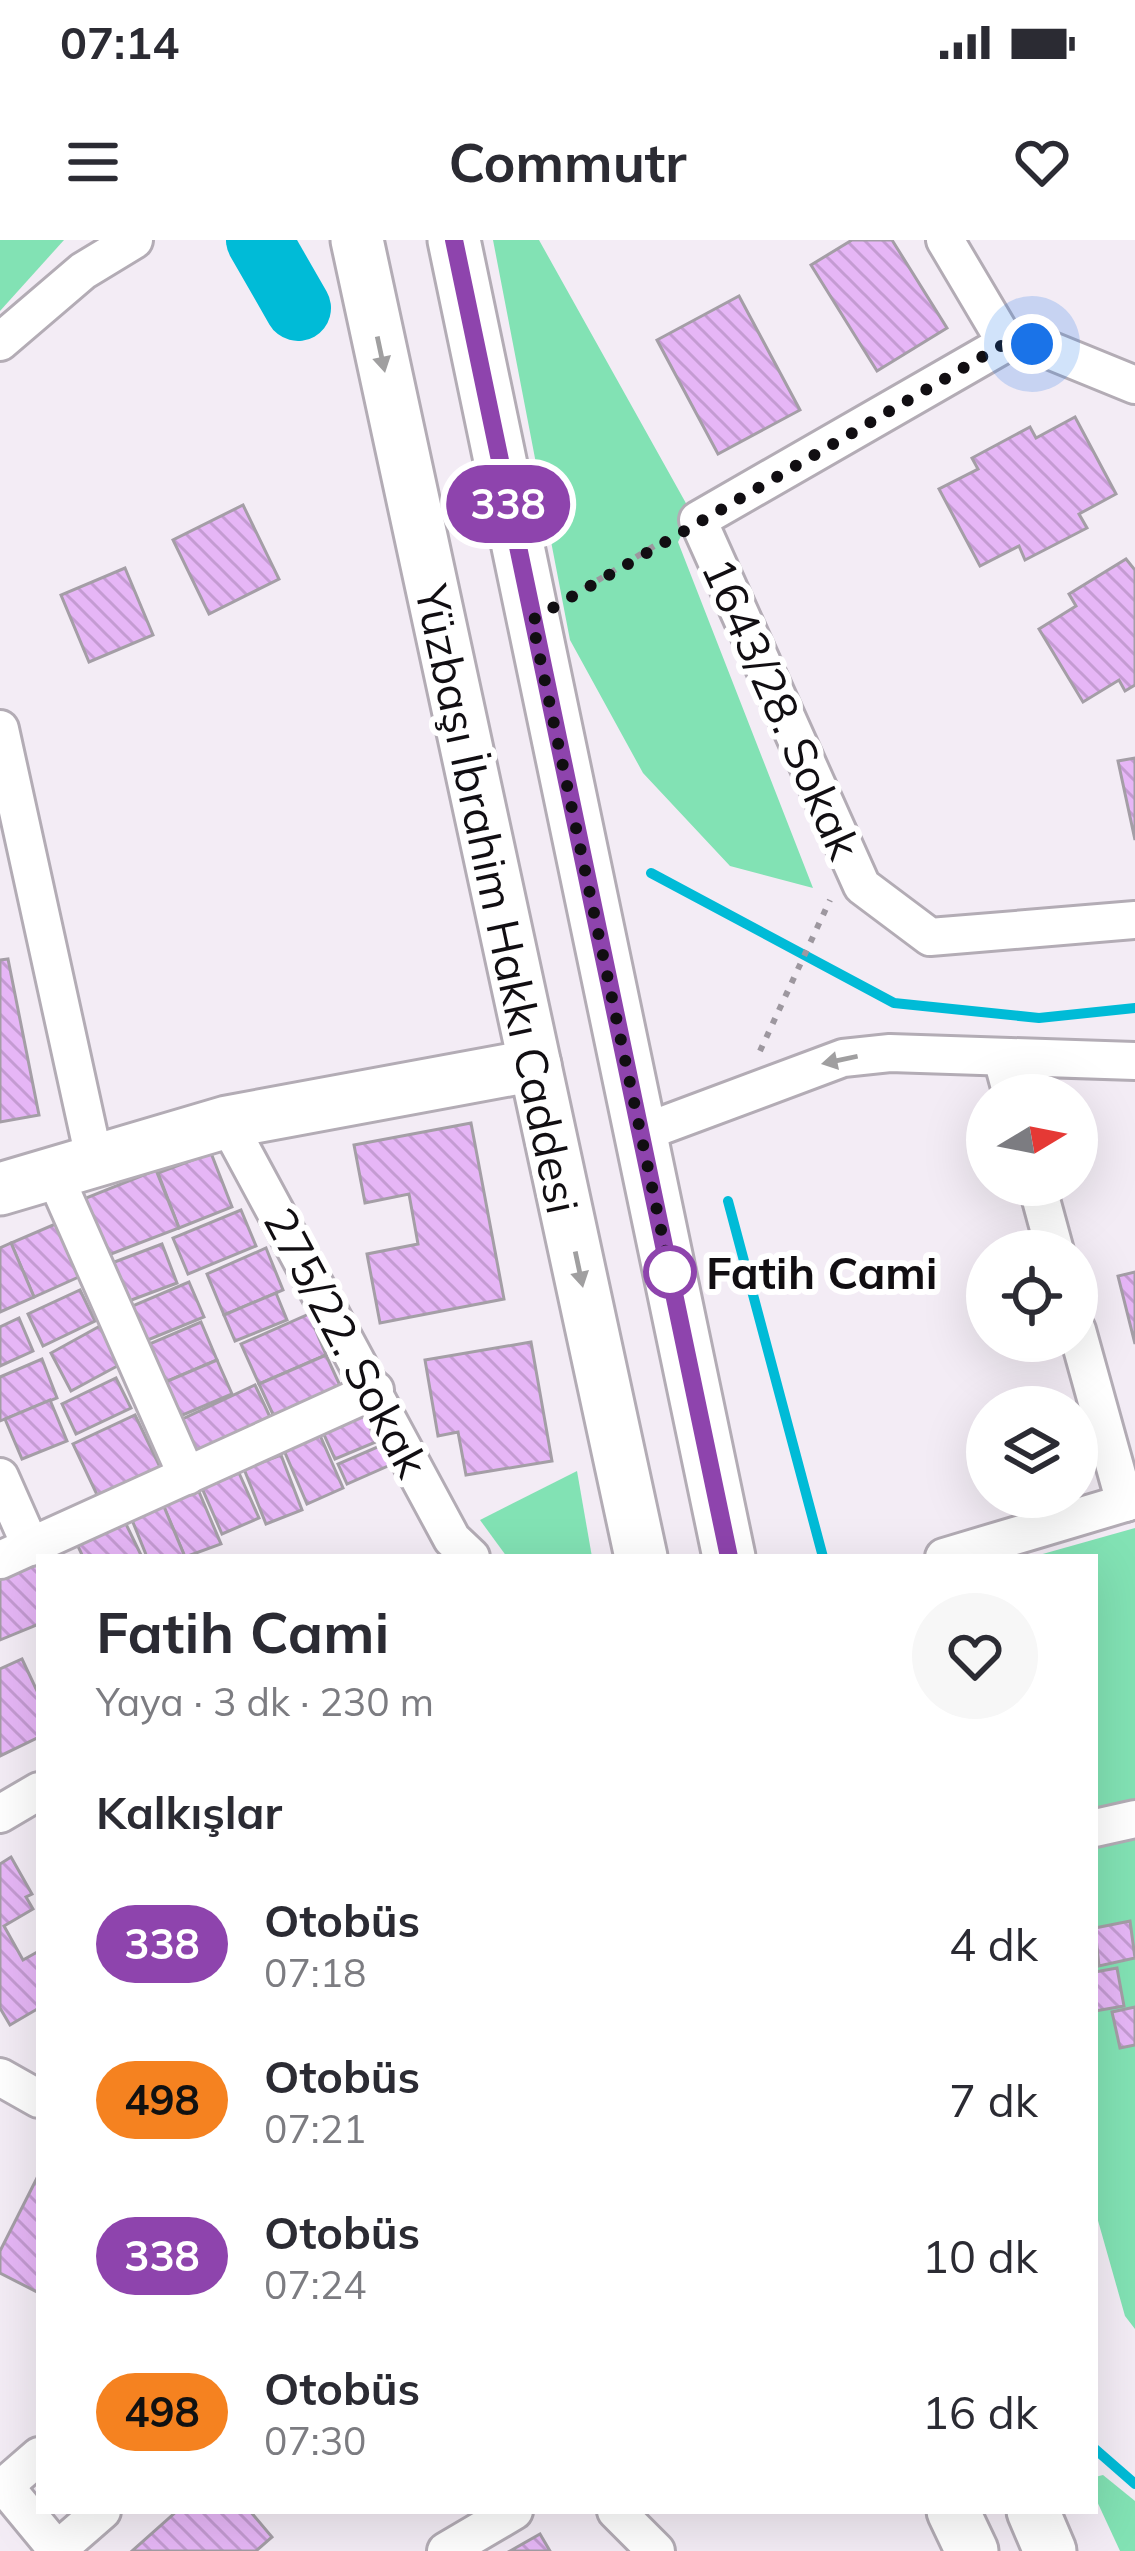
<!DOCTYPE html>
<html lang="tr">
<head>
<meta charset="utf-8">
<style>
	body { margin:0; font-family:Mulish,sans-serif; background:#f7f7f7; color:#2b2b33; height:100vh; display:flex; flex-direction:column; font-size:45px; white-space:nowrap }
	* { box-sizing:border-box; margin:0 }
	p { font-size:39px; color:#7c7c81 }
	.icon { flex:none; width:66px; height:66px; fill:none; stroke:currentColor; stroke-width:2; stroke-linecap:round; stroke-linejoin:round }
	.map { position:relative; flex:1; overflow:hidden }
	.side { position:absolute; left:36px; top:1314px; width:1062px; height:960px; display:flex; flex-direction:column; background:#fff; border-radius:0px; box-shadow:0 12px 48px #0002 }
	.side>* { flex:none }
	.badge { padding:0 24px; border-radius:39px; font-size:42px; line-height:78px }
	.needle { width:78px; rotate:80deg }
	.controls { position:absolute; left:966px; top:834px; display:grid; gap:24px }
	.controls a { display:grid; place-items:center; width:132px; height:132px; border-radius:50%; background:#fff; box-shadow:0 12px 48px #0002; font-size:60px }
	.you { position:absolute; width:60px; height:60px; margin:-30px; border:9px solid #fff; border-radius:50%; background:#1a73e8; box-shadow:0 0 0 18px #1a73e833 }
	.map>.badge { position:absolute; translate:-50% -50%; box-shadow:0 0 0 6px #fff }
	h2 { padding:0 60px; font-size:45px; line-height:108px }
	.round { display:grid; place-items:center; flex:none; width:126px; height:126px; border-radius:63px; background:#f7f7f7 }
	.summary { display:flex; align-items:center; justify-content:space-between; height:204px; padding:0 60px }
	h1 { font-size:57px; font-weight:700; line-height:90px }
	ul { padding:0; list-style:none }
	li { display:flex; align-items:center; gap:36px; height:156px; padding:0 60px }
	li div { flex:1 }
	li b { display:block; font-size:45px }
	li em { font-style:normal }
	li .badge { min-width:132px; font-weight:700; text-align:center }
	.status { display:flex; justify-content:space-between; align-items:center; height:84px; padding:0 60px; background:#fff; direction:ltr }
	.status svg { height:33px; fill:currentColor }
	header { display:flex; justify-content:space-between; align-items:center; height:156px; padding:0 60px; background:#fff; font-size:54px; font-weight:700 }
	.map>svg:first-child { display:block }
</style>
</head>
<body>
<div class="status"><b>07:14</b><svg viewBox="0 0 49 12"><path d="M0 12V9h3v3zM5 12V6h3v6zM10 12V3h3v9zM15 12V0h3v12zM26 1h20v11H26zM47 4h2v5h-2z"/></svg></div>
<header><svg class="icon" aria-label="menu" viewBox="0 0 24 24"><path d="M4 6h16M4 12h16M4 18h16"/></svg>Commutr<svg class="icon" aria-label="heart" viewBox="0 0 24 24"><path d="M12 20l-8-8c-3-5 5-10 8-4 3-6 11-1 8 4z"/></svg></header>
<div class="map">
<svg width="1135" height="2311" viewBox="0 0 1135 2311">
	<defs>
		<pattern id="building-back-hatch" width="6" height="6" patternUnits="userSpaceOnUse" patternTransform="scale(3)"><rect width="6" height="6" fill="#e6b6f6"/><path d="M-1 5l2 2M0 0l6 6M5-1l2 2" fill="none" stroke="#c49bd2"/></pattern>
	</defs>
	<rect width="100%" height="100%" fill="#f3ecf5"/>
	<g fill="#82e2b4">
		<path d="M0,0h64l-64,71z"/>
		<path d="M493,0h46l153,274 -14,28 135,346 -83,-22 -87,-93 -73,-133z"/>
		<path d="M577,1231l15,86h-85l-27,-37z"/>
		<path d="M1135,1288v801l-10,-13 -30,-106v-653h-63z"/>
		<path d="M1103,2235l32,26v50h-15l-25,-54v-20z"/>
	</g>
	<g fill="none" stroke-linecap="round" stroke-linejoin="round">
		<g stroke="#00bbd7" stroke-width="10">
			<path d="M651,633l243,130 145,15 96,-10"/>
			<path d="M728,961l95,356"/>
			<path d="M1095,2209l40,35"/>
		</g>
		<path stroke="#00bbd7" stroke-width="66" d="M259,0l39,68"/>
	</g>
	<g fill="url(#building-back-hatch)" stroke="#a49ea6" stroke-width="3">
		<path d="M852,0h40l55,88 -70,43 -66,-106z"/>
		<path d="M739,56l61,114 -82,44 -61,-114z"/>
		<path d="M1075,177l41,77 -37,20 8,14 -62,32 -6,-14 -39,20 -41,-77 39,-20 -6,-11 58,-31 6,11z"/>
		<path d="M243,265l36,74 -70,35 -36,-74z"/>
		<path d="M1126,319l9,11v115l-10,6 -6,-11 -36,22 -44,-73 37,-23 -7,-12z"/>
		<path d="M125,328l28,67 -64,27 -28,-67z"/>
		<path d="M1135,518v82l-17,-79z"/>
		<path d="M8,719l31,156 -39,7v-162z"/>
		<path d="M471,883l33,176 -124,24 -13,-69 51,-10 -9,-50 -44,9 -11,-58z"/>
		<path d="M211,913l21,54 -53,21 -21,-55z"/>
		<path d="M156,930l23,58 -81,31 -22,-57z"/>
		<path d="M241,970l15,36 -68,28 -15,-36z"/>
		<path d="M60,982l23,53 -49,22 -23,-54z"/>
		<path d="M11,1003l23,54 -34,15v-64z"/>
		<path d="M162,1004l15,39 -59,22 -14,-39z"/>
		<path d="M266,1008l17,42 -59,25 -17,-41z"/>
		<path d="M1135,1032v72l-17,-68z"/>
		<path d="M189,1042l15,35 -66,27 -15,-34z"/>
		<path d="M80,1050l15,31 -52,25 -15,-32z"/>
		<path d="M276,1053l11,27 -52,21 -11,-26z"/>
		<path d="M309,1074l17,41 -67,29 -18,-40z"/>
		<path d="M19,1078l14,33 -33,15v-39z"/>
		<path d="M201,1082l16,38 -61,26 -16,-38z"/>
		<path d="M100,1086l21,38 -50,27 -20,-38z"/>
		<path d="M531,1102l21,119 -86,14 -8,-43 -20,4 -13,-76z"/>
		<path d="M326,1115l17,37 -67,29 -17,-37z"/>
		<path d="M42,1119l15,39 -57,23v-44z"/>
		<path d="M217,1120l15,34 -61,26 -15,-34z"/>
		<path d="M116,1138l15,30 -55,26 -14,-30z"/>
		<path d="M255,1145l16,34 -81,38 -16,-34z"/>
		<path d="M50,1160l17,41 -45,18 -17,-40z"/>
		<path d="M370,1169l13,30 -48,20 -13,-29z"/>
		<path d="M135,1175l26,54 -62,30 -26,-55z"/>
		<path d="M319,1193l24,55 -36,16 -24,-56z"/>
		<path d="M389,1202l8,20 -50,22 -9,-20z"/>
		<path d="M281,1215l21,55 -36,14 -22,-55z"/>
		<path d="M239,1233l20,45 -37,16 -20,-46z"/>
		<path d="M197,1247l24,57 -36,13 -23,-55z"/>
		<path d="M162,1262l23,55h-38l-17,-42z"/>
		<path d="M124,1280l18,37h-59l-7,-15z"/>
		<path d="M39,1318v66l-39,16v-66z"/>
		<path d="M22,1419l17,36v42l-39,19v-87z"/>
		<path d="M11,1617l21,37 -6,3 7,12 -29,17 19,34 16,-9v57l-29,17 -10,-17v-144z"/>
		<path d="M1130,1681l5,37 -36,8 -4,-38z"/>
		<path d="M1117,1728l7,38 -29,5v-39z"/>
		<path d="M1135,1767v38l-15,3 -8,-36z"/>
		<path d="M39,1934v119l-39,-20v-22z"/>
		<path d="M177,2271h73l22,26 -16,14h-124z"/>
		<path d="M540,2294l10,17h-40z"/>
	</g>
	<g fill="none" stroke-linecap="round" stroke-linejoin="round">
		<defs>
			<g id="street">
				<path d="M945,0l61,103"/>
				<path d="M0,102l83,-71 51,-31"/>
				<path d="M1135,145l-103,-42h-26l-308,177 164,366 68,51 205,-17"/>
				<path d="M0,489l94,429"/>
				<path d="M1002,818l10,37"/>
				<path d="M227,882l225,417 19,18"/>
				<path d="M642,893l201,-75 47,-5 245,8"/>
				<path d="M53,932l134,304"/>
				<path d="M1037,945l18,66"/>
				<path d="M1077,1090l48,173"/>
				<path d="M0,1237l31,70"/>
				<path d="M944,1317l191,-57"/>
				<path d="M0,1320l375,-170"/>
				<path d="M0,1574l39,-23"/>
				<path d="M1095,1588l40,-9"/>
				<path d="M0,1837l39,22"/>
				<path d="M6,2248l52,63"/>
				<path d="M0,2250l39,-34"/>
				<path d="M616,2271l40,40"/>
				<path d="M57,2310l45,-39"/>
				<path d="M446,2311l68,-40"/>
			</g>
			<g id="secondary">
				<path d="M357,0l284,1317"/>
				<path d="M454,0l275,1317"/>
				<path d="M0,949l227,-67 308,-57"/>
				<path d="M953,2271l19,40"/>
				<path d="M1033,2271l17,40"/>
			</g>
		</defs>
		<use href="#street" stroke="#b3acb5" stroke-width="42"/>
		<use href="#secondary" stroke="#b3acb5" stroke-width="57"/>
		<g stroke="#9d979f" stroke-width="6" stroke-dasharray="6 9" stroke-linecap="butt">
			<path d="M572,356l97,-59"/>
			<path d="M760,811l70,-151"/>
		</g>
		<use href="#street" stroke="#fff" stroke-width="36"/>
		<use href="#secondary" stroke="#fff" stroke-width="51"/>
	</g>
	<defs><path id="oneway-solid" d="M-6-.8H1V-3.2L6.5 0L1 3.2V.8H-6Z" transform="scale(3)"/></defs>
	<g fill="#a09fa0">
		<use href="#oneway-solid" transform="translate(381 114) rotate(78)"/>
		<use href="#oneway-solid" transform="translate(840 820) rotate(168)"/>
		<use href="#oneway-solid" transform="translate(579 1029) rotate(78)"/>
	</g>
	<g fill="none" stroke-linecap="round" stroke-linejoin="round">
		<defs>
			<path id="line" d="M454,0l275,1317"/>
		</defs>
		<use href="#line" stroke="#fff" stroke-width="27"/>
		<use href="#line" stroke="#8e44ad" stroke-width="18"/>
		<path stroke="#110e12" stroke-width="12" stroke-dasharray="0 21.6" d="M670,1032l-138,-652 474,-277 26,1"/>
	</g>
	<circle fill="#fff" stroke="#8e44ad" stroke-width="6" cx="670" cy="1032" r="24"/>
	<g text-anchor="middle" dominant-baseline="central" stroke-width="12" stroke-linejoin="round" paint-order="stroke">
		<g font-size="45" fill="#110e12" stroke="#fff">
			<text transform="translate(782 468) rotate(66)">1643/28. Sokak</text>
			<text transform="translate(498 659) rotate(78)">Yüzbaşı İbrahim Hakkı Caddesi</text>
			<text transform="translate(347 1102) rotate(62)">275/22. Sokak</text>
		</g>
		<g font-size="45" font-weight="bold" fill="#110e12" stroke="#fff" text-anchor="start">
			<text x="706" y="1032">Fatih Cami</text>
		</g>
	</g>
</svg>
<div class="controls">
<a><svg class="needle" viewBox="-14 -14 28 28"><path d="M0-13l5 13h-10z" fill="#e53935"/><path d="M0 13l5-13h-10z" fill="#7c7c81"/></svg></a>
<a><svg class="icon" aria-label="locate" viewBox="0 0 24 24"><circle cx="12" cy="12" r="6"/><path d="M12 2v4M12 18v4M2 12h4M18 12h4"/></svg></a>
<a><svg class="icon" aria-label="layers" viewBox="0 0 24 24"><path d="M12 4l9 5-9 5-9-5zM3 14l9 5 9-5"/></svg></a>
</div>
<div class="you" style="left:1032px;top:104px"></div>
<b class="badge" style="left:508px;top:264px;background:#8e44ad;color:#fff">338</b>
<section class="side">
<div class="summary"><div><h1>Fatih Cami</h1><p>Yaya · 3 dk · 230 m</p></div><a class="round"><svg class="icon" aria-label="heart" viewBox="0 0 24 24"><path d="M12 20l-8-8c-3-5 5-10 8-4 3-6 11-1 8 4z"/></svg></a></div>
<h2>Kalkışlar</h2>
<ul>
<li><span class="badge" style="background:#8e44ad;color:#fff">338</span><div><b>Otobüs</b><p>07:18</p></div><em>4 dk</em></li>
<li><span class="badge" style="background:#f58220;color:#111">498</span><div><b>Otobüs</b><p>07:21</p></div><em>7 dk</em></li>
<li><span class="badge" style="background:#8e44ad;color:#fff">338</span><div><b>Otobüs</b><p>07:24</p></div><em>10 dk</em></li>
<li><span class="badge" style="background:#f58220;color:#111">498</span><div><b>Otobüs</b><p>07:30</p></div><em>16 dk</em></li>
</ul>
</section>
</div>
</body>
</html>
